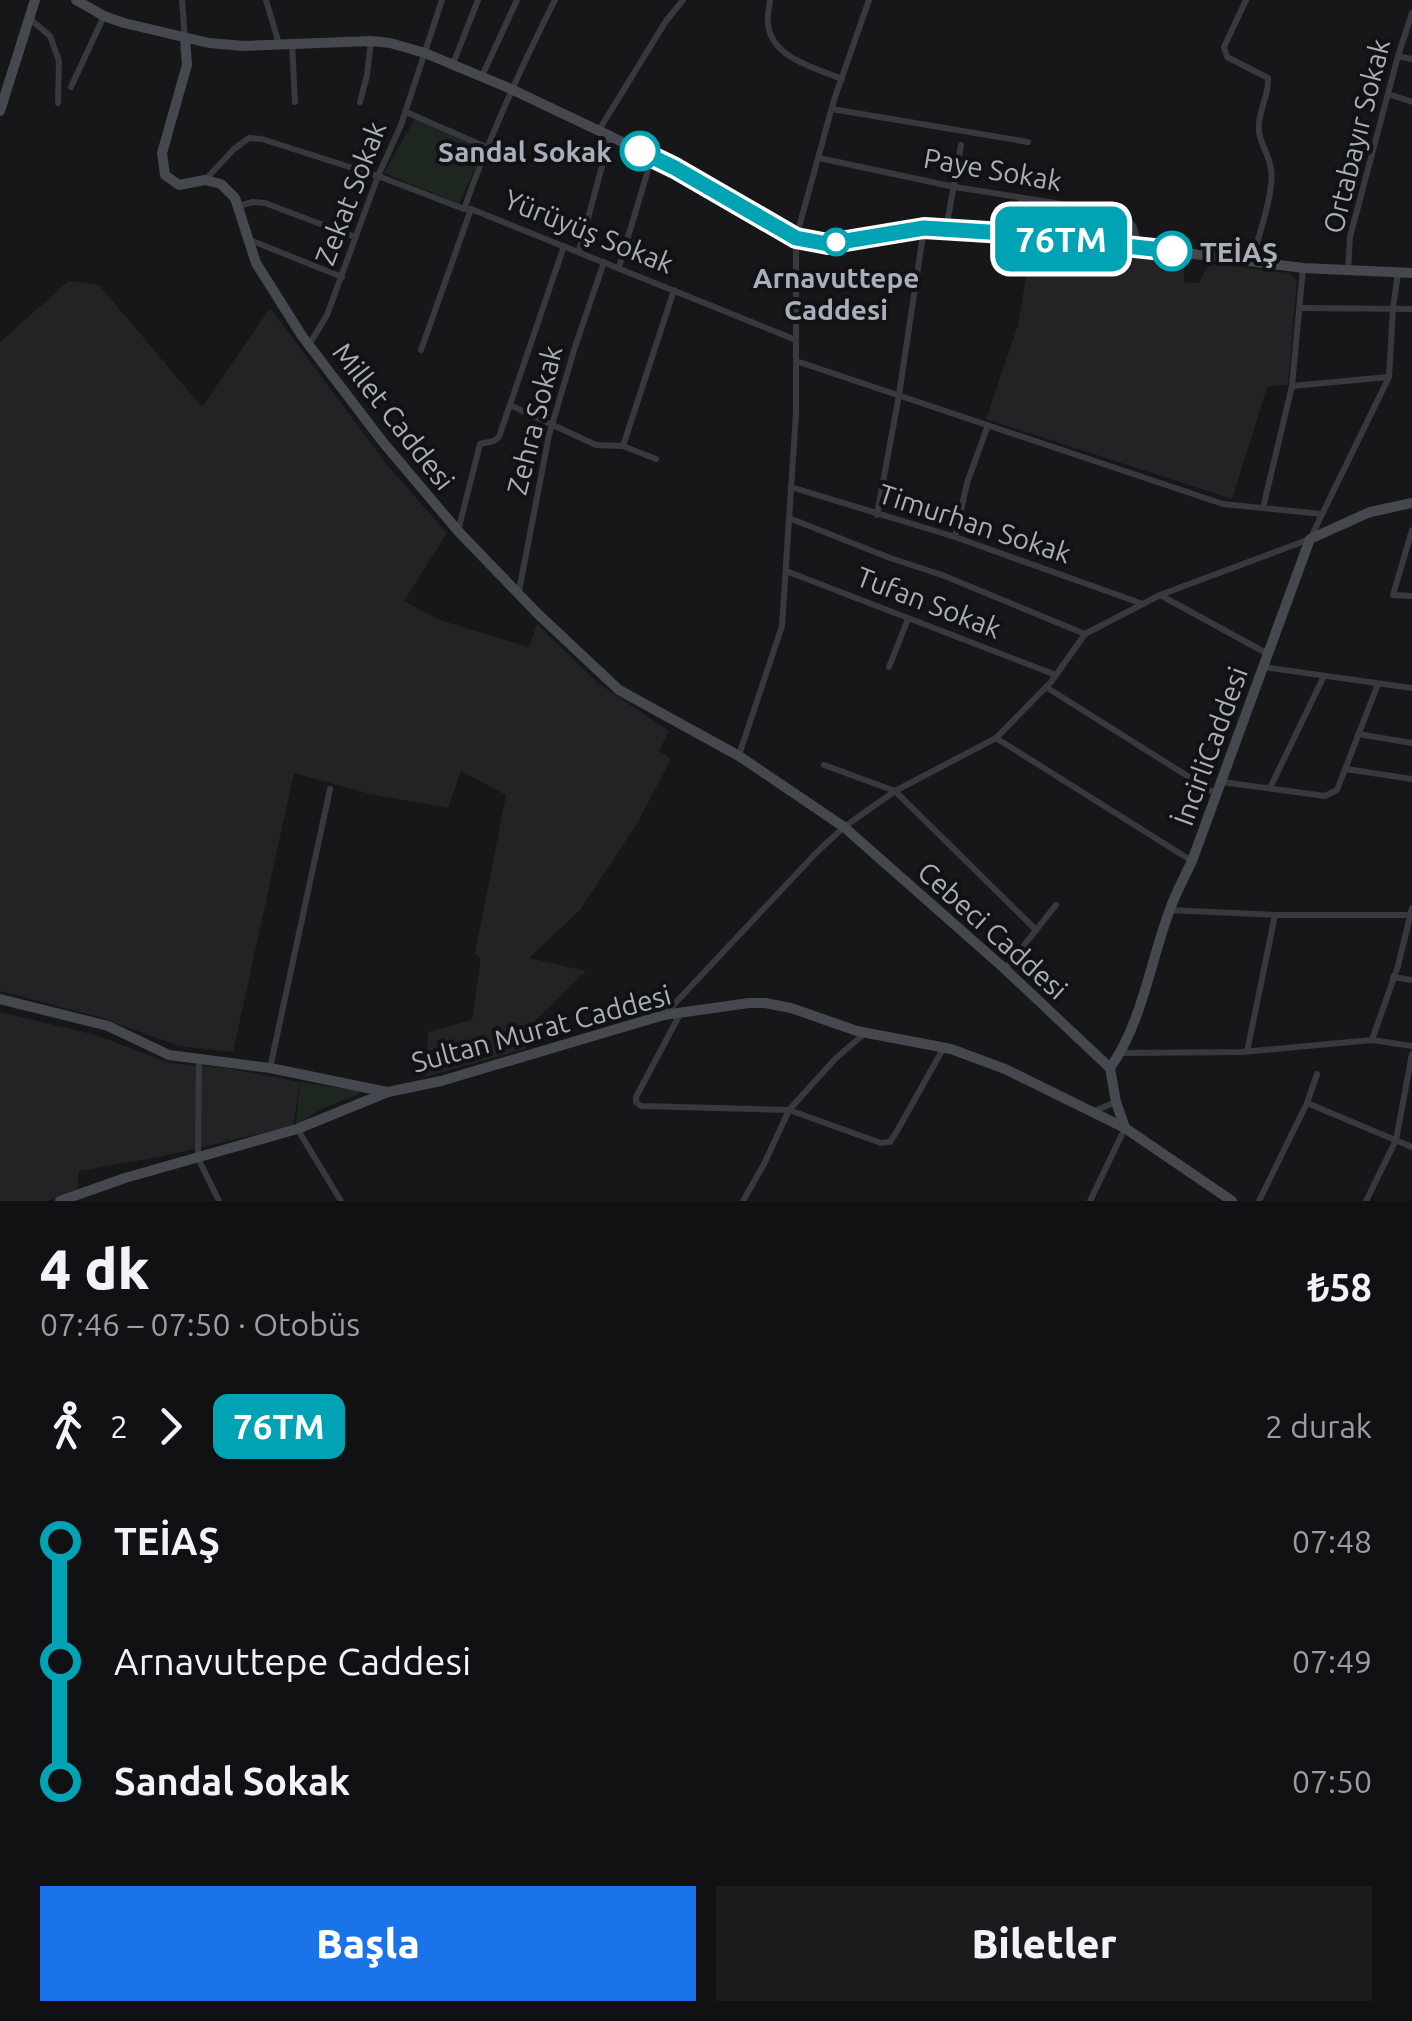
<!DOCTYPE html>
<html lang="tr">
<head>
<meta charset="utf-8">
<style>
	body { margin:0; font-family:Ubuntu,sans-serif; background:#1a1a1c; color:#f1f3f6; height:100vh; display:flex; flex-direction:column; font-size:38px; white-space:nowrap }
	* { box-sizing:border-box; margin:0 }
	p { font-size:32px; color:#9c9da0 }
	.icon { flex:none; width:55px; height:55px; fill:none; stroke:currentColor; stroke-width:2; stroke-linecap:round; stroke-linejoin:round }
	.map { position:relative; height:1201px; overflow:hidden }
	.drawer { display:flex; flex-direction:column; background:#111113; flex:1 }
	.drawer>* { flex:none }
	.badge { padding:0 20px; border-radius:15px; font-size:35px; line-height:65px }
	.map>.badge { position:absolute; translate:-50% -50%; box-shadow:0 0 0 5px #fff }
	.legs { display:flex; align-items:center; gap:15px; height:110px; padding:0 40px; font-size:32px }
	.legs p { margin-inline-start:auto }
	.head { display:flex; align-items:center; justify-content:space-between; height:170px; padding:0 40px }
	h1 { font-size:55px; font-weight:800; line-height:75px }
	.button { display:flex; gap:20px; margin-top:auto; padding:20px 40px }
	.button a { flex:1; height:115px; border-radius:0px; background:#1a73e8; color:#fff; font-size:40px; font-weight:800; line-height:115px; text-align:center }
	.button a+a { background:#1a1a1c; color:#f1f3f6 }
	ul { padding:0 40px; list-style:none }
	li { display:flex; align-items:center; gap:35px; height:120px; font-size:38px }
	li i { display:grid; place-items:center; width:15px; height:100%; margin:0 12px; background:currentColor }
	li i::after { content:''; width:25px; height:25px; margin:-12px; border:8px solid; border-radius:50%; background:#111113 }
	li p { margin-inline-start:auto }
	li:first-child i { background:linear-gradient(#0000 50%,currentColor 0) }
	li:last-child i { background:linear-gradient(currentColor 50%,#0000 0) }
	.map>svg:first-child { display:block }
</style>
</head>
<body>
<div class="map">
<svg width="1412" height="1201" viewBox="0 0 1412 1201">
	<rect width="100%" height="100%" fill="#171719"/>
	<g fill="#232326">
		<path d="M1031,246l81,6 72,9v21l15,1 10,-20 80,10 8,7 -9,105 -18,1 -3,2 -35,111 -246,-80 32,-94z"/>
		<path d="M69,281l30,4 103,122 68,-99 117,157 60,68 -43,68 36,19 89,27 8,-23 61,59 71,48 -10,20 12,8 -33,63 -58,88 -51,48 57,13 -62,61 2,17 -101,28 3,-45 44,-12 9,-62 -6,-4 31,-159 -45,-24 -13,37 -78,-14 -76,-21 -61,279 -54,-6 -80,-29 -99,-26v-649z"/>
		<path d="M0,1012l96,23 73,28 57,5 74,14 -7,44 -135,31 -79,14 -2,20 -30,10h-47z"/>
	</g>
	<g fill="#1e271f">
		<path d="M415,119l69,30 -25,55 -75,-31z"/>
		<path d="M300,1082l59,9v3l-36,14 -27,17z"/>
	</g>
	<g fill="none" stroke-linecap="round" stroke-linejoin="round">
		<g stroke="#37393e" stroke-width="6">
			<path d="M182,0l3,39"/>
			<path d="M266,0l13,44"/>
			<path d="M770,0c-1,7 -3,17 -2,24 3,34 48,44 74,55"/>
			<path d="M1246,0l-22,47 3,10 41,21c1,17 -8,29 -9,46 -2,16 10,29 12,45 4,21 -13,69 -19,91"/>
			<path d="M29,18l21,18 9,25 -1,42"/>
			<path d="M292,44l3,58"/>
			<path d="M1398,56l14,3"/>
			<path d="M453,64l25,-64"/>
			<path d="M482,76l35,-76"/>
			<path d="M71,87l33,-71"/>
			<path d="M1388,94l24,8"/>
			<path d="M360,102l7,-27 4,-34"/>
			<path d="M832,109l196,33"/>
			<path d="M406,112l80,35"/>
			<path d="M599,130l67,-109 17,-21"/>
			<path d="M819,158l136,29 169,27 10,13 5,20"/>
			<path d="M206,179l28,-30 15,-11 13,1 116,37 86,33h7l325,131"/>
			<path d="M238,206l15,-4 12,1 90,34"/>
			<path d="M464,209c26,-73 56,-140 91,-209"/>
			<path d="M946,229l15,-84"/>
			<path d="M1017,235l4,-37"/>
			<path d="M250,240l92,37"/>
			<path d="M579,251l31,-114"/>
			<path d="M619,267l33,-110"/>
			<path d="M1348,271l2,-34 48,-181 14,-43"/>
			<path d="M1300,308l112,1"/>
			<path d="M309,345l18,-30 51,-139 23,-51 41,-125"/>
			<path d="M421,350l50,-141"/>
			<path d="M796,361l427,143 99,10"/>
			<path d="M1292,386l96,-9"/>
			<path d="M510,405l86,40 27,1 33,13"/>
			<path d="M623,446l51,-156"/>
			<path d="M791,487l164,50 188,67"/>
			<path d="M1263,508l29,-122 11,-118"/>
			<path d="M877,515l22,-120 25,-167"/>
			<path d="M789,518l101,40 52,17 143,59"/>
			<path d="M1412,530l-19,65 19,1"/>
			<path d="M458,531l22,-87 14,-3 5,-4 65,-191"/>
			<path d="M955,537l12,-54 21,-58"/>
			<path d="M786,571l270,104"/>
			<path d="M519,591l30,-156 26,-88 29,-85"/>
			<path d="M1160,595l108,59"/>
			<path d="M889,667l19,-48"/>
			<path d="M1263,667l149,21"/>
			<path d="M1046,687l170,107"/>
			<path d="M1358,734l54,9"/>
			<path d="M996,738l196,123"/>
			<path d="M739,755l43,-129 14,-213v-175l38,-138 35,-100"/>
			<path d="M824,765l71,26 141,139"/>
			<path d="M1346,769l66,10"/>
			<path d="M1222,782l103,14 12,-6 41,-106"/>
			<path d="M1270,788l54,-112"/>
			<path d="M1169,910l106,5h135"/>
			<path d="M1005,969l51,-64"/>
			<path d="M1393,977l19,3"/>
			<path d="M665,1014l152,-162 27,-25 51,-36 101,-53 55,-56 34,-48 75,-39 150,-56 79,-162 4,-69 5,-35"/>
			<path d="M680,1014l-44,83v5l5,4 148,4 92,33 9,-1 7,-11 46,-82"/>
			<path d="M1372,1040l26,-74 14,-58"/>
			<path d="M1247,1052l28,-137"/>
			<path d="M1121,1053l121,-1 130,-12 40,6"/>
			<path d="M199,1059l-1,99 21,43"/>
			<path d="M270,1068l60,-279"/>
			<path d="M1307,1103l105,44"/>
			<path d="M1092,1112l24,-10"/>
			<path d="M298,1130l43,71"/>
			<path d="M743,1201l21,-37 25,-54 46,-51 29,-25"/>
			<path d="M1090,1201l35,-73"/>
			<path d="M1259,1201l48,-98 10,-29"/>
			<path d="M1366,1201l30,-61 16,-86"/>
		</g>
		<g stroke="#45484e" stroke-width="10">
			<path d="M76,0l28,16 20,7 85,20 35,3 127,-5 19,2 35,10 86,36 99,47 65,32 121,70 32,6 96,-16 22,1 193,18 164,21 109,5"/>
			<path d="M185,39l2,26 -25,88 3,22 14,10 26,-5 16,4 14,14 21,65 46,73 80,105 76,90 80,83 81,76 120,66 105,71 161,142 105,99"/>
			<path d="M0,111l35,-111"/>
			<path d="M0,999l108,27 61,29 101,13 117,24"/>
			<path d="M1110,1068c32,-45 40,-105 59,-156 6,-18 15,-34 23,-51l118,-322 60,-27 42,-9"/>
			<path d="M1110,1068l6,34 9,26"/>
			<path d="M60,1201l65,-23 172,-49 91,-37 53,-11 223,-66 85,-12h16l26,5 66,23 94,18 54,20 120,59 107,73"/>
		</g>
	</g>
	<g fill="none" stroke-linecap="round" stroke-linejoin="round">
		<defs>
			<path id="line-1" d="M640,151l35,17 121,70 32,6 96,-16 80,5 168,18"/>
		</defs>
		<use href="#line-1" stroke="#fff" stroke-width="22"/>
		<use href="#line-1" stroke="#00a3b4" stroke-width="15"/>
	</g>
	<g fill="#fff" stroke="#00a3b4" stroke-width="5">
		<circle cx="640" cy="151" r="18"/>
		<circle cx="836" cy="242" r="12"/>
		<circle cx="1172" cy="251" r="18"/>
	</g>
	<g text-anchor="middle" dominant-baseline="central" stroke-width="8" stroke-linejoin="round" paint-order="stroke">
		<g font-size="28" fill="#a8aeba" stroke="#121214">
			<text transform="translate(1356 136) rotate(-76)">Ortabayır Sokak</text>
			<text transform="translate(993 169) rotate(10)">Paye Sokak</text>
			<text transform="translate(350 193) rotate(-69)">Zekat Sokak</text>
			<text transform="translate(589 231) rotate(22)">Yürüyüş Sokak</text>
			<text transform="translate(394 416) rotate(52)">Millet Caddesi</text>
			<text transform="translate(534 420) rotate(-76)">Zehra Sokak</text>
			<text transform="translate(975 523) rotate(18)">Timurhan Sokak</text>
			<text transform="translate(929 602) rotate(21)">Tufan Sokak</text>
			<text transform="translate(1210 746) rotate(-70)">İncirliCaddesi</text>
			<text transform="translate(993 930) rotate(42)">Cebeci Caddesi</text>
			<text transform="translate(541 1028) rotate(-15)">Sultan Murat Caddesi</text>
		</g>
		<g font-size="28" font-weight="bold" fill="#a8aeba" stroke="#121214" text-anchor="end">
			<text x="612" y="151">Sandal Sokak</text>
			<text x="1200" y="251" text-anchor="start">TEİAŞ</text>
			<text x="836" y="277" text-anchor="middle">Arnavuttepe<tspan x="836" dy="32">Caddesi</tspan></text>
		</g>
	</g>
</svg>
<b class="badge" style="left:1061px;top:239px;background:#00a3b4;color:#fff">76TM</b>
</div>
<section class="drawer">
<div class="head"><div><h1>4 dk</h1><p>07:46 – 07:50 · Otobüs</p></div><b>₺58</b></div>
<div class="legs"><svg class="icon" aria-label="walk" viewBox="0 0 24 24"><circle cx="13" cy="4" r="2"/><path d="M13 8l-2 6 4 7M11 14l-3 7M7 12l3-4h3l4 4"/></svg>2<svg class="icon" aria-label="forward" viewBox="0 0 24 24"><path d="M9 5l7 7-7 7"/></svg><b class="badge" style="background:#00a3b4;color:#fff">76TM</b><p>2 durak</p></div>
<ul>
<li><i style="color:#00a3b4"></i><b>TEİAŞ</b><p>07:48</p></li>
<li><i style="color:#00a3b4"></i><span>Arnavuttepe Caddesi</span><p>07:49</p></li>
<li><i style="color:#00a3b4"></i><b>Sandal Sokak</b><p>07:50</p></li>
</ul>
<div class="button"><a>Başla</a><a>Biletler</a></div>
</section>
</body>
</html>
